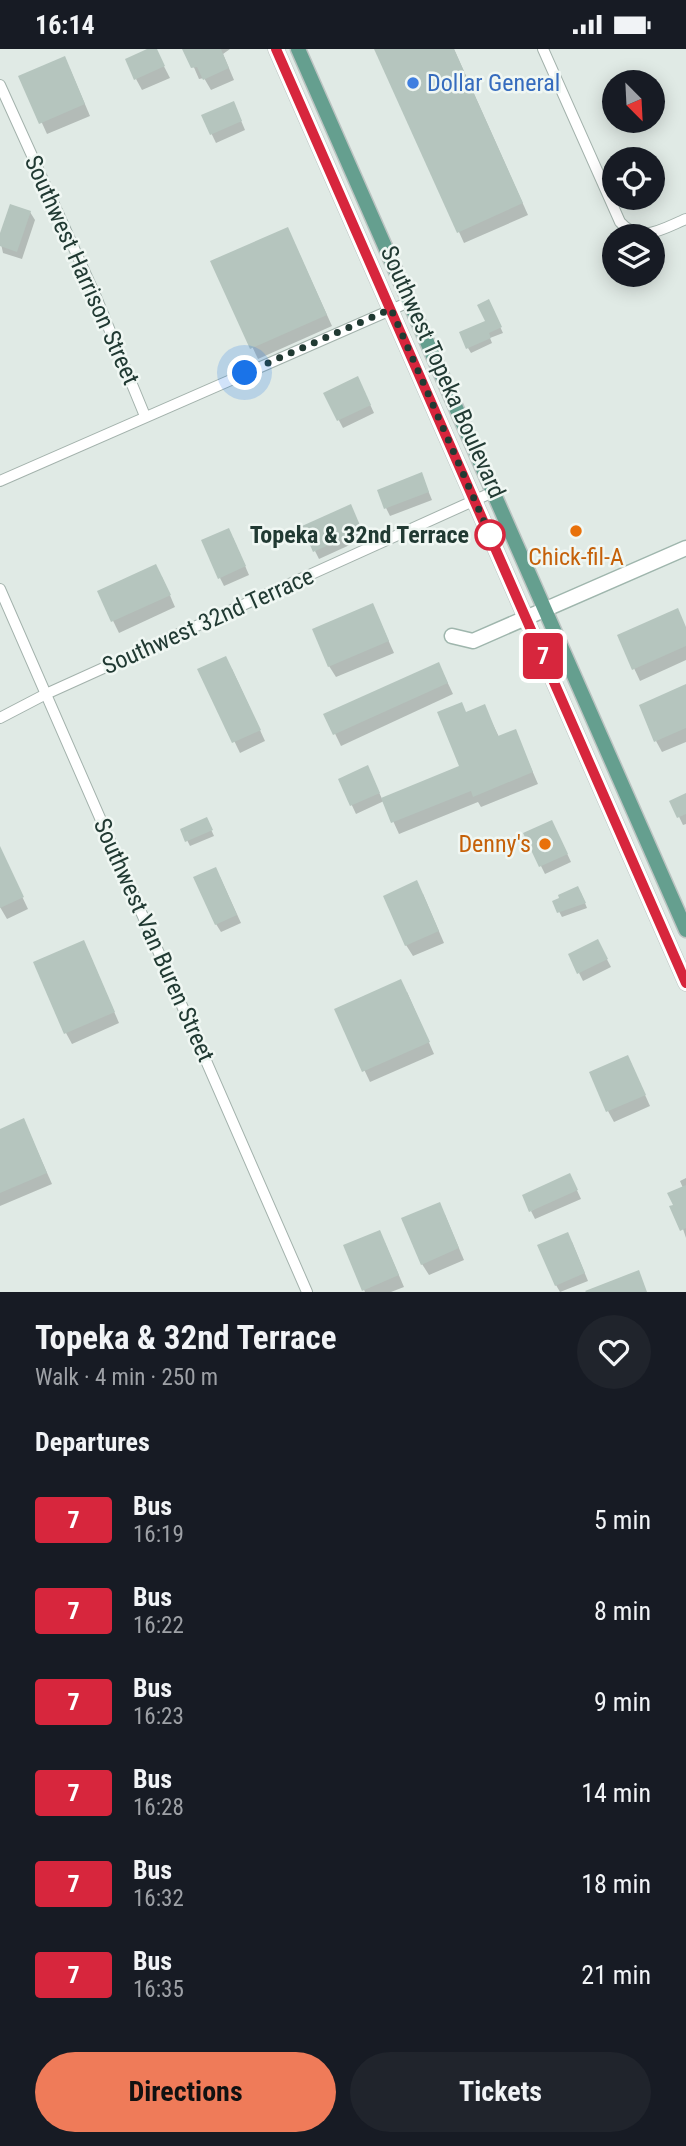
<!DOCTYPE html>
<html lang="en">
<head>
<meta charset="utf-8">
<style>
	body { margin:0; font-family:"Roboto Condensed",sans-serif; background:#20242c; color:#f1f3f6; height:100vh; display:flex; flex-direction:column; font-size:26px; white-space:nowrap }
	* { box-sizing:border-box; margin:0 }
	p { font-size:23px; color:#9ea1a6 }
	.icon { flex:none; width:38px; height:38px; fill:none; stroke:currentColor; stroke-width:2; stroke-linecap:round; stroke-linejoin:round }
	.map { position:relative; height:1243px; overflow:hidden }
	.side { display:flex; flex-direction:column; background:#171b24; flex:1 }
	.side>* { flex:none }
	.badge { padding:0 14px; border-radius:5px; font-size:24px; line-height:46px }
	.needle { width:46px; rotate:156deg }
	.buttons { position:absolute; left:602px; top:21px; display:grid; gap:14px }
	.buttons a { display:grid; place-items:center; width:63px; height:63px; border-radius:50%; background:#171b24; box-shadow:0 4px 18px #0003; font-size:35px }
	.you { position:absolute; width:35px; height:35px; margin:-18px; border:5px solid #fff; border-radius:50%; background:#1a73e8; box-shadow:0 0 0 10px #1a73e833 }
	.map>.badge { position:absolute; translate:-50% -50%; box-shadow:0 0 0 4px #fff }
	h2 { padding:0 35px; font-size:26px; line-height:63px }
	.round { display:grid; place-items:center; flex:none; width:74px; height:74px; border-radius:37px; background:#20242c }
	.summary { display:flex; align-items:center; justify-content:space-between; height:119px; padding:0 35px }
	h1 { font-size:33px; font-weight:700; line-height:52px }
	.action { display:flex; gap:14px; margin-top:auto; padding:14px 35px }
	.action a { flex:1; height:80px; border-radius:42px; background:#ef7b59; color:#111; font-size:28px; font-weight:700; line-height:80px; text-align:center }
	.action a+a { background:#20242c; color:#f1f3f6 }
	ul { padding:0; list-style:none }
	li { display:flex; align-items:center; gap:21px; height:91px; padding:0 35px }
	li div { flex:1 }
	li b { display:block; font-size:26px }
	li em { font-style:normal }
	li .badge { min-width:77px; font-weight:700; text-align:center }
	.status { display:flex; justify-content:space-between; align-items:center; height:49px; padding:0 35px; background:#171b24; direction:ltr }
	.status svg { height:19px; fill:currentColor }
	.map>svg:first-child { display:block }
</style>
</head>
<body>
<div class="status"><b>16:14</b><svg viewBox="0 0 49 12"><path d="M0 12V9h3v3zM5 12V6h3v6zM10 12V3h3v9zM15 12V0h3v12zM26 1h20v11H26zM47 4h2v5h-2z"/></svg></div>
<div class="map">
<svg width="686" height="1243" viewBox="0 0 686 1243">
	<rect width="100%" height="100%" fill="#e0eae5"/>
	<g fill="#0003">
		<path d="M152,0h3l15,29 -28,12 -6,-11z"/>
		<path d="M186,0h44l-7,5 11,26 -23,10 -7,-12 -5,1z"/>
		<path d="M376,0h78l74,166 -64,28z"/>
		<path d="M70,20l20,47 -43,18 -26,-57z"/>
		<path d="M237,62l8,19 -29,13 -13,-27z"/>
		<path d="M30,163l5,8 -13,39 -19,-6 -3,-14z"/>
		<path d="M293,191l39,86 -74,33 -45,-97z"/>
		<path d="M491,258l12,26 -13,5 2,5 -21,10 -3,-5 19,-26z"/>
		<path d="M362,338l12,26 -31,15 -18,-34z"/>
		<path d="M425,434l7,17 -42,16 -4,-8z"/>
		<path d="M354,465l11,24 -46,21 -4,-8z"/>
		<path d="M233,489l16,37 -25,11 -4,-8z"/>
		<path d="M162,528l13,30 -56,26 -20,-41z"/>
		<path d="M378,568l16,36 -58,24 -7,-11z"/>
		<path d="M686,579v32l-46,21 -21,-45z"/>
		<path d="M232,620l33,72 -25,12 -40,-83z"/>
		<path d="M444,626l9,19 -112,52 -15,-31z"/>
		<path d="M686,637v56l-24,10 -6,-11z"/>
		<path d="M484,657l15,31 16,-6 23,53 -57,23 -3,-5 -79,32 -15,-33 -28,13 -16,-34 32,-4 10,23 79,-32 5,-54z"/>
		<path d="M686,746v29l-3,1 -11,-23z"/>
		<path d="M209,776l5,11 -24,10 -8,-16z"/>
		<path d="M556,781l15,32 -26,12 -20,-40z"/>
		<path d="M0,801l28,59 -21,10 -7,-12z"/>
		<path d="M220,828l21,46 -20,9 -5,-8z"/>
		<path d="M581,844l6,15 -25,9 -8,-15z"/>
		<path d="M423,845l21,49 -31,13 -7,-11z"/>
		<path d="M602,901l9,17 -28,14 -4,-8z"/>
		<path d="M89,904l30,70 -47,21 -6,-11z"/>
		<path d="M407,943l27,62 -64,28 -34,-72z"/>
		<path d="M628,1008l22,49 -36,16 -6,-11z"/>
		<path d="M0,1082l29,1 23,52 -52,22z"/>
		<path d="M686,1129v60l-11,-33 8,-17 -3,-7z"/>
		<path d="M574,1135l7,15 -46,20 -4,-8z"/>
		<path d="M445,1166l19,45 -35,15 -7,-11z"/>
		<path d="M572,1193l16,39 -28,11 -4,-7z"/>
		<path d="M385,1194l19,44 -13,5h-26l-20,-46z"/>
	</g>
	<g fill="#b5c5be">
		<path d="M147,0h10l8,17 -31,14 -9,-21z"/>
		<path d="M182,0h39l8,19 -26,12 -6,-13 -6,1z"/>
		<path d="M374,0h80l69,154 -66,30z"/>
		<path d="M65,7l20,48 -46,20 -21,-48z"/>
		<path d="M234,52l8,20 -32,14 -9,-20z"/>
		<path d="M10,155l21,7 -14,41 -17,-6v-13z"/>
		<path d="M288,178l39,88 -77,34 -40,-88z"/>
		<path d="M489,250l13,28 -13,6 2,5 -25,11 -7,-17 26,-11 -8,-16z"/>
		<path d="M358,327l13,29 -34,16 -14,-28z"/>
		<path d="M422,423l7,20 -45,17 -7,-19z"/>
		<path d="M351,455l11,26 -49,22 -11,-26z"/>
		<path d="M229,479l17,38 -28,13 -17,-39z"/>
		<path d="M156,515l15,31 -60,27 -14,-31z"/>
		<path d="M373,554l16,38 -61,26 -16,-38z"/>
		<path d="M678,559l8,19v19l-54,24 -15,-35z"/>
		<path d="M226,607l35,74 -29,13 -35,-74z"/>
		<path d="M439,613l9,21 -115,52 -10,-21z"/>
		<path d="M686,635v44l-32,14 -15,-37z"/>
		<path d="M462,653l4,10 19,-8 13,32 18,-7 17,43 -60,25 -2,-6 -80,32 -10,-25 78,-32 -22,-54z"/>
		<path d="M368,716l12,28 -30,13 -12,-27z"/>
		<path d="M686,744v21l-9,4 -8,-17z"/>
		<path d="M207,768l6,13 -28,12 -5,-13z"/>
		<path d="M552,771l16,34 -29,13 -16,-34z"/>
		<path d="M0,797l24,51 -24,11z"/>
		<path d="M216,818l21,48 -22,10 -22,-48z"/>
		<path d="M417,831l22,51 -34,15 -22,-50z"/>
		<path d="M578,837l8,17 -29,10 -5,-12 7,-3 -1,-3z"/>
		<path d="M598,890l10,20 -31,15 -9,-20z"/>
		<path d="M84,891l31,72 -51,22 -31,-72z"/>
		<path d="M401,930l29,63 -68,30 -28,-63z"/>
		<path d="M628,1006l18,40 -40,17 -17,-40z"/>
		<path d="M24,1069l23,55 -47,20v-64z"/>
		<path d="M570,1124l8,17 -49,22 -7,-17z"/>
		<path d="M686,1136v43l-6,3 -11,-25 4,-1 -6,-12z"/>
		<path d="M440,1153l19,46 -38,17 -20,-47z"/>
		<path d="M380,1181l19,45 -37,16 -19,-46z"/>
		<path d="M568,1183l17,41 -30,13 -18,-41z"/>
		<path d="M639,1221l8,22h-61l-1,-1z"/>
	</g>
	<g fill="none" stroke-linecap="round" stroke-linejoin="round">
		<defs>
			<g id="street">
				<path d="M543,0l77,173c20,23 44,6 66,-3"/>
				<path d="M0,36l96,212 49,119"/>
				<path d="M0,432l409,-179"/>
				<path d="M0,540l307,703"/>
				<path d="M0,669l46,-24 447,-202"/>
			</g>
			<path id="secondary" d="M452,587l21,5 213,-93"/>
			<g id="primary">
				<path d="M276,0l410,934"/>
				<path d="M298,0l388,881"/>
			</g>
		</defs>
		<use href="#street" stroke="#a3b2ac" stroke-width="12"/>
		<use href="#secondary" stroke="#9fb6ad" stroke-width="17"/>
		<use href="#primary" stroke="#bcc4c2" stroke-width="17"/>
		<use href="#street" stroke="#fff" stroke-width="10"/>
		<use href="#secondary" stroke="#fff" stroke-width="14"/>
		<use href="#primary" stroke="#659f8f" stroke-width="14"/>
	</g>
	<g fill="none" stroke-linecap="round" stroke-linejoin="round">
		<defs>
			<path id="line" d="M276,0l410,934"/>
		</defs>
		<use href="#line" stroke="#fff" stroke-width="16"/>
		<use href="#line" stroke="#d7263d" stroke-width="10"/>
		<path stroke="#213a33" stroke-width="7" stroke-dasharray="0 12.6" d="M245,324l146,-64 99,226"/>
	</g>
	<circle fill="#3f7fe0" stroke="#f0f7f3" stroke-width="2.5" cx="413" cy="34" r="7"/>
	<g fill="#e8710a" stroke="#f0f7f3" stroke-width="2.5">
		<circle cx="576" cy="482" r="7"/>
		<circle cx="545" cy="795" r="7"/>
	</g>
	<circle fill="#fff" stroke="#d7263d" stroke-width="3.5" cx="490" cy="486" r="14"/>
	<g text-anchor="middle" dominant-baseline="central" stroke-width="5" stroke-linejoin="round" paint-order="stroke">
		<g font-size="24" fill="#366cbe" stroke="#f0f7f3" text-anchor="start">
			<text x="427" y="34">Dollar General</text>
		</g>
		<g font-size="24" fill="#213a33" stroke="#f0f7f3">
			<text transform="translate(82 221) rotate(66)">Southwest Harrison Street</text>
			<text transform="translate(443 323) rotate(66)">Southwest Topeka Boulevard</text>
			<text transform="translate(208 572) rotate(-24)">Southwest 32nd Terrace</text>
			<text transform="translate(154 891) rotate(66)">Southwest Van Buren Street</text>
		</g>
		<g font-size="24" font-weight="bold" fill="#213a33" stroke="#f0f7f3" text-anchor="end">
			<text x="469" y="486">Topeka &amp; 32nd Terrace</text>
		</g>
		<g font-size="24" fill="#c56008" stroke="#f0f7f3">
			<text x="576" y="508">Chick-fil-A</text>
			<text x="531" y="795" text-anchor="end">Denny's</text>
		</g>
	</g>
</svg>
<div class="buttons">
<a><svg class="needle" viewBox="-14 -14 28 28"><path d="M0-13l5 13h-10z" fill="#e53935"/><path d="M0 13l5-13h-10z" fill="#9ea1a6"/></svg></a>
<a><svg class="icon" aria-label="locate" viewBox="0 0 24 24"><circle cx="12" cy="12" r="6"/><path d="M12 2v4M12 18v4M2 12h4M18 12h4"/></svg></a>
<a><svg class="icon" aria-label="layers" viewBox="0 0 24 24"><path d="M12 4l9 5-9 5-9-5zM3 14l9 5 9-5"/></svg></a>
</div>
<div class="you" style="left:245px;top:324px"></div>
<b class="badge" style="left:543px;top:607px;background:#d7263d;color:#fff">7</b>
</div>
<section class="side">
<div class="summary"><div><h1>Topeka &amp; 32nd Terrace</h1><p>Walk · 4 min · 250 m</p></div><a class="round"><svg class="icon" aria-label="heart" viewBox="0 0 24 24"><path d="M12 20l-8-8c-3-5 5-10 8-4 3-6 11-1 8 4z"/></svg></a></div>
<h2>Departures</h2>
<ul>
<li><span class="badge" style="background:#d7263d;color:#fff">7</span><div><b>Bus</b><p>16:19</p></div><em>5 min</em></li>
<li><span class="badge" style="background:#d7263d;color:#fff">7</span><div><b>Bus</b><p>16:22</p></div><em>8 min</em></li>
<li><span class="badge" style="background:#d7263d;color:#fff">7</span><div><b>Bus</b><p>16:23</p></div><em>9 min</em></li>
<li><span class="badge" style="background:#d7263d;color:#fff">7</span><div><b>Bus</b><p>16:28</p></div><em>14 min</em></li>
<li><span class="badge" style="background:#d7263d;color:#fff">7</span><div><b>Bus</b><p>16:32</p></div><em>18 min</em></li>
<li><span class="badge" style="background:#d7263d;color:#fff">7</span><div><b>Bus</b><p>16:35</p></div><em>21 min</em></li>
</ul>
<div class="action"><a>Directions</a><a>Tickets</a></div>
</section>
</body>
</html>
